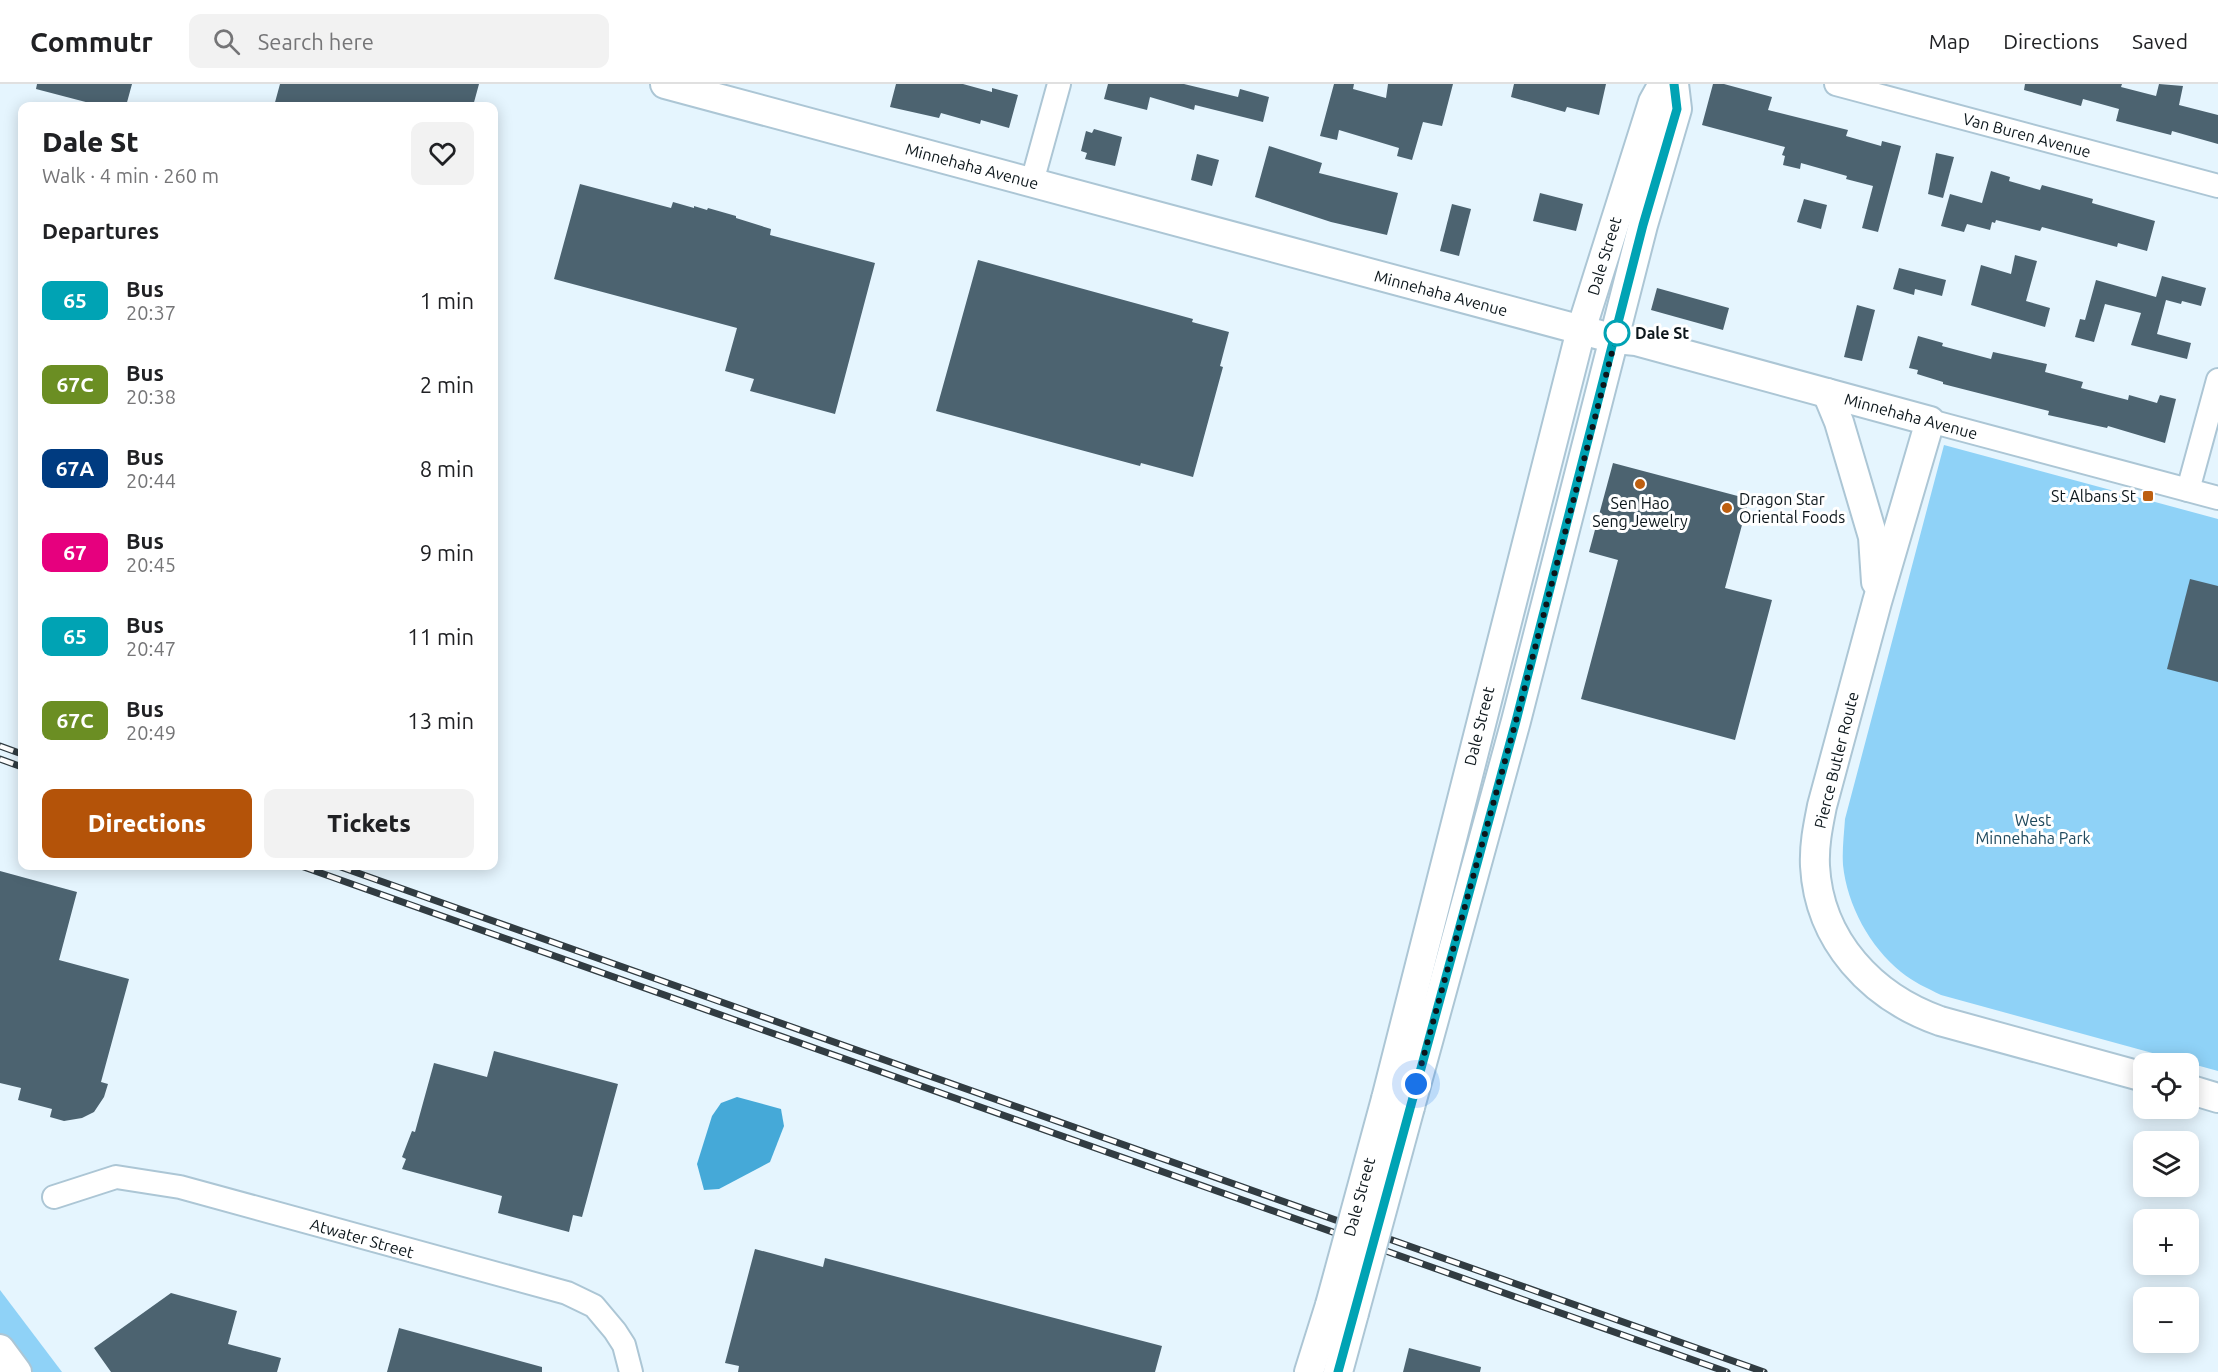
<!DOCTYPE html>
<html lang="en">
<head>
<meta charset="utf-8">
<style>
	body { margin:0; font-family:Ubuntu,sans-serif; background:#f2f2f2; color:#202124; height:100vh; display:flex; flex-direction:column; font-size:22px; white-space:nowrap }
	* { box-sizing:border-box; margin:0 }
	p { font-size:20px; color:#757577 }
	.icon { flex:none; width:33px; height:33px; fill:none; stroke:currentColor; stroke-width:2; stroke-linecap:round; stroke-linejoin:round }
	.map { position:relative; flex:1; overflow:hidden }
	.panel { position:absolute; left:18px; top:18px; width:480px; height:768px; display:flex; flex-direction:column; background:#fff; border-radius:12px; box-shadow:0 3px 15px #0003 }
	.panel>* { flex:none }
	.badge { padding:0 12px; border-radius:9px; font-size:21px; line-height:39px }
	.controls { position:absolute; left:2133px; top:969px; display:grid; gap:12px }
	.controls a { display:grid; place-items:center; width:66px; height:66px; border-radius:12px; background:#fff; box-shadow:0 3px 15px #0003; font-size:30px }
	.you { position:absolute; width:30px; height:30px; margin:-15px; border:4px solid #fff; border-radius:50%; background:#1a73e8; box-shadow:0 0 0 9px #1a73e833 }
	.map>.badge { position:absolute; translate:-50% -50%; box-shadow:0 0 0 3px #fff }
	h2 { padding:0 24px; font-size:22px; line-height:54px }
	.round { display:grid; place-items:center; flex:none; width:63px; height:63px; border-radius:12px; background:#f2f2f2 }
	.headline { display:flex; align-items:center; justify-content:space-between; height:102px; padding:0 24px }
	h1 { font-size:28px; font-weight:800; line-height:45px }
	.primary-button { display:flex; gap:12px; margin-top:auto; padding:12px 24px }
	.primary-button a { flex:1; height:69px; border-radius:12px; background:#b45309; color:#fff; font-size:24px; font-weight:800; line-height:69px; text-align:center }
	.primary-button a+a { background:#f2f2f2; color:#202124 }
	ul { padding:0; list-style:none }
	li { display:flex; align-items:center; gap:18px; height:84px; padding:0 24px }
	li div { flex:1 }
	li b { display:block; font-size:22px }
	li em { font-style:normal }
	li .badge { min-width:66px; font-weight:700; text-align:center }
	header { display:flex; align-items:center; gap:36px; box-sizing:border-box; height:84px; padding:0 30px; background:#fff; border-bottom:2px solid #e0e0e0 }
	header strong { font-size:28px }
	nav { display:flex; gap:33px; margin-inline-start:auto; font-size:21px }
	.search { width:420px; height:54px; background:#f2f2f2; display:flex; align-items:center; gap:15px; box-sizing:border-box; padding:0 21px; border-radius:12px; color:#757577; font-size:22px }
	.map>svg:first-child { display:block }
</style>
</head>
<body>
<header>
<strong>Commutr</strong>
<div class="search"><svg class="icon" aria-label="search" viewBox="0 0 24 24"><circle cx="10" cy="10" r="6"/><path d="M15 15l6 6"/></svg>Search here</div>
<nav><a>Map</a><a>Directions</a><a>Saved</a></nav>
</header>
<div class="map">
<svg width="2218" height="1288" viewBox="0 0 2218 1288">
	<rect width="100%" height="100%" fill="#e5f5fe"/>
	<g fill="#8fd2f7">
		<path d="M1944,361l274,74v552l-277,-76c-14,-7 -28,-13 -40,-23 -31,-25 -54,-67 -58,-107 -1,-15 1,-31 2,-46z"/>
		<path d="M0,1206l62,82h-62z"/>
	</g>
	<path fill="#45a9d8" d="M737,1013l44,12 3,17 -14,36 -51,27 -15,1 -7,-26 15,-48 9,-13z"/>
	<g fill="#4c6370">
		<path d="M37,0h95l-6,22h-25l-65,-17z"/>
		<path d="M280,0h199l-6,22h-199z"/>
		<path d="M896,0h67l29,8v-4l26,7 -9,33 -28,-8 -1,4 -39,-11 -2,5 -49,-11z"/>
		<path d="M1108,0h76l54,13 2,-8 29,8 -6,25 -68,-17 -1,5 -44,-13 -3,13 -43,-11z"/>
		<path d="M1334,0h20l-1,5 33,9 2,-14h65l-11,42 -19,-4 -11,38 -15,-4 2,-8 -60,-18 -2,10 -17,-4z"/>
		<path d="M1514,0h92l-7,31 -32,-8 -2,5 -54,-15z"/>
		<path d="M1713,0h11l48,13 -4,13 80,20 -2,6 35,10 1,-5 19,5 -23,86 -16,-4 11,-42 -27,-7 1,-3 -46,-13 -1,6 -17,-4 2,-9 -3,-1 3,-8 -83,-22z"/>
		<path d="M2025,0h97l-1,3 35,9 3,-12 24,2 -4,19 39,10v29l-46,-13 -1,4 -55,-14 3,-12 -36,-10 -2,7 -57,-16z"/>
		<path d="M1094,45l28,8 -7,29 -30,-7 2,-6 -6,-2 5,-20 6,2z"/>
		<path d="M1269,62l53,17 -3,10 79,20 -11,42 -56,-13 -76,-25z"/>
		<path d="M1936,69l18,4 -11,41 -15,-4z"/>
		<path d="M1197,70l22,6 -7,26 -21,-6z"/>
		<path d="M1991,87l19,6 -1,4 31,9 2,-5 51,14 -1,4 63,18 -8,30 -29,-8 -1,4 -75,-20 -2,4 -44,-11 -1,3 -3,-1 -2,8 -23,-6 -3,8 -23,-6 9,-32 32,9z"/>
		<path d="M580,100l91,24 2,-6 21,6v-2l13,4 1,-2 28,8v2l35,11 -1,6 105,28 -40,151 -85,-23 4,-12 -29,-8 12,-43 -183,-49z"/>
		<path d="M1540,109l43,11 -7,27 -43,-10z"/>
		<path d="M1804,115l23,6 -6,24 -24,-7z"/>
		<path d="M1452,120l19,5 -12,47 -19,-5z"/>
		<path d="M2015,171l22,6 -11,40 24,7 -5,19 -74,-22 10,-40 30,9z"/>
		<path d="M978,176l215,59 -1,3 37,10 -9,34 3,1 -30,110 -52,-14 -1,3 -204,-55z"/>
		<path d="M1899,184l47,12 -4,16 -27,-7 -1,6 -21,-6z"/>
		<path d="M2162,192l44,12 -5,18 -19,-5 -1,3 -15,-4 -9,34 34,9 -4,16 -56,-14 10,-32 -36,-9 -11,38 -19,-5 5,-18 5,1 11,-40 60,17z"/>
		<path d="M1657,204l72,20 -6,22 -72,-20z"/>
		<path d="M1857,221l18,5 -13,51 -18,-4z"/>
		<path d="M1918,252l25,7 -1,3 49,13 2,-7 54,12 -2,8 38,10 -2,6 47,12 1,-5 28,8 3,-8 16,4 -11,44 -57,-17 -1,2 -59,-13 1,-4 -106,-27v-2l-26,-8 1,-4 -9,-2z"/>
		<path d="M1613,379l136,36 -24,89 47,12 -37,140 -154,-41 37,-139 -29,-8z"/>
		<path d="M2190,495l28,7v96l-51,-13z"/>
		<path d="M0,787l77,21 -18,68 70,19 -28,103 7,2 -4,13 -10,15 -12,6 -18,3 -14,-4 2,-8 -34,-9 3,-12 -21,-5z"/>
		<path d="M494,967l124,33 -36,133 -9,-2 -4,17 -71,-19 4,-17 -100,-27 4,-10 -4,-2 10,-26 3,1 19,-69 53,14z"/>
		<path d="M755,1165l68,18 2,-9 337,88 -7,26h-417l1,-6 -14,-3z"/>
		<path d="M171,1209l66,18 -9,33 53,14 -4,14h-166l-17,-24z"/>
		<path d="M399,1244l143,39v5h-155z"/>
		<path d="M1409,1264l72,19 -1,5h-77z"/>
	</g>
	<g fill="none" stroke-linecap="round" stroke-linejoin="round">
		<defs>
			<g id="minor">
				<path d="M1836,0l382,102"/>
				<path d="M1032,98l27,-98"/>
				<path d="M1930,337l288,77"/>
				<path d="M2188,406l30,-110"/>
				<path d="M54,1113l62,-20 64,10 387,106 27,13 21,25 9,14 7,27"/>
			</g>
			<g id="major">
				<path d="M665,0l950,255 21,2 294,80 -53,181 -55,204c-4,20 -8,39 -7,60 4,75 57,131 125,155l204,56"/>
				<path d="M1827,309l12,29 34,115 3,45"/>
				<path d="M2188,1005l30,9"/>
				<path d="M1386,1015l195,-769 72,-228 10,-18"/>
				<path d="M1410,1023l106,-386 127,-496 34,-116 -3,-25"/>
				<path d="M0,1265l17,23"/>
				<path d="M1309,1288l21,-67"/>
				<path d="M1338,1288l16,-59"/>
			</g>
		</defs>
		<use href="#minor" stroke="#acc6d5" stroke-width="26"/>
		<use href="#major" stroke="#acc6d5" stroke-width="32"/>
		<use href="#minor" stroke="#fff" stroke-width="22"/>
		<use href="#major" stroke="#fff" stroke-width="28"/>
		<defs>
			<g id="rail">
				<path d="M0,662l22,8"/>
				<path d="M0,675l22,8"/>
				<path d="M301,782l1426,506"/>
				<path d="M338,782l1426,506"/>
			</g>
		</defs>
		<use href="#rail" stroke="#313c42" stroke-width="7"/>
		<use href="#rail" stroke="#fff" stroke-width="4.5" stroke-dasharray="14" stroke-linecap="butt"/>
		<defs>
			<g id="major-bridge">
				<path d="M1330,1221l56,-206"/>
				<path d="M1354,1229l56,-206"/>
			</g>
		</defs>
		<use href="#major-bridge" stroke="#acc6d5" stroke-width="32" stroke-linecap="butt"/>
		<use href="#major-bridge" stroke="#fff" stroke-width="28"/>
	</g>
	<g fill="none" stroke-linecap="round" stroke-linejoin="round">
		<defs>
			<path id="line" d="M1338,1288l178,-651 127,-496 34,-116 -3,-25"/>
		</defs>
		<use href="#line" stroke="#fff" stroke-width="14"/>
		<use href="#line" stroke="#00a3b4" stroke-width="9"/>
		<path stroke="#0c161b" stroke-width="6" stroke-dasharray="0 10.8" d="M1416,1000l100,-363 101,-388"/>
	</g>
	<circle fill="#fff" stroke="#00a3b4" stroke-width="3" cx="1617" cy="249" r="12"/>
	<g fill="#bd5f10" stroke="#fff" stroke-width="2">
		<circle cx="1640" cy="400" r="6"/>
		<rect x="2142" y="406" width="12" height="12" rx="3"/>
		<circle cx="1727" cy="424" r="6"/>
	</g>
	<g text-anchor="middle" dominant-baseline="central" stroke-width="6" stroke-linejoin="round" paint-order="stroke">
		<g font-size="16" fill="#0c161b" stroke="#fff">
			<text transform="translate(2027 51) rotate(15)">Van Buren Avenue</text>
			<text transform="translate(972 82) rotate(15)">Minnehaha Avenue</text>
			<text transform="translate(1604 172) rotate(-73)">Dale Street</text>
			<text transform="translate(1441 209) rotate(15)">Minnehaha Avenue</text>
			<text transform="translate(1911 332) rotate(15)">Minnehaha Avenue</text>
			<text transform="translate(1479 642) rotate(-76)">Dale Street</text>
			<text transform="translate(1836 676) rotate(-76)">Pierce Butler Route</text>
			<text transform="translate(1359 1113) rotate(-75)">Dale Street</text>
			<text transform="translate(362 1154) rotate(16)">Atwater Street</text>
		</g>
		<g font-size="16" font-weight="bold" fill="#0c161b" stroke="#fff" text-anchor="start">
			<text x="1635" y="249">Dale St</text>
		</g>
		<g font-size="16" fill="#0c161b" stroke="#fff" text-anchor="end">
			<text x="2136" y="412">St Albans St</text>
			<text x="1739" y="415" text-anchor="start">Dragon Star<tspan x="1739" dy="18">Oriental Foods</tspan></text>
			<text x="1640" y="419" text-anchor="middle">Sen Hao<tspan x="1640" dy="18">Seng Jewelry</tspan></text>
		</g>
		<g font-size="16" fill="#204a5e" stroke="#fff">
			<text x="2033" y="736">West<tspan x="2033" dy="18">Minnehaha Park</tspan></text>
		</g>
	</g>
</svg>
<div class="controls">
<a><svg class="icon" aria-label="locate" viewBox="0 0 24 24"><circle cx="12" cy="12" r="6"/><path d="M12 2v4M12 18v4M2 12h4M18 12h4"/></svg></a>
<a><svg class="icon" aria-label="layers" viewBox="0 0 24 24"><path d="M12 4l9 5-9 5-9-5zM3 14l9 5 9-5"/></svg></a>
<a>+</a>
<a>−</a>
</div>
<div class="you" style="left:1416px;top:1000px"></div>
<section class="panel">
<div class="headline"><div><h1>Dale St</h1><p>Walk · 4 min · 260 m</p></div><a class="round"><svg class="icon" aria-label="heart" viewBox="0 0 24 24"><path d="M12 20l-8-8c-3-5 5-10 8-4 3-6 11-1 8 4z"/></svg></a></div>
<h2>Departures</h2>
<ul>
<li><span class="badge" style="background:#00a3b4;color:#fff">65</span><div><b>Bus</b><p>20:37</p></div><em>1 min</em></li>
<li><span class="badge" style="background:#6b8e23;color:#fff">67C</span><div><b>Bus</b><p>20:38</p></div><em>2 min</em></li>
<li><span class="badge" style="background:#003b80;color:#fff">67A</span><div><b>Bus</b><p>20:44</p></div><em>8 min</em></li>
<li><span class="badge" style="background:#e6007e;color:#fff">67</span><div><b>Bus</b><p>20:45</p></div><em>9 min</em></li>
<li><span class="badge" style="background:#00a3b4;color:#fff">65</span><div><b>Bus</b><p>20:47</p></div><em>11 min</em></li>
<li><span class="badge" style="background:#6b8e23;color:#fff">67C</span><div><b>Bus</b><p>20:49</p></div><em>13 min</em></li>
</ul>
<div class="primary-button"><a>Directions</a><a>Tickets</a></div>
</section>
</div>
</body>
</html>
